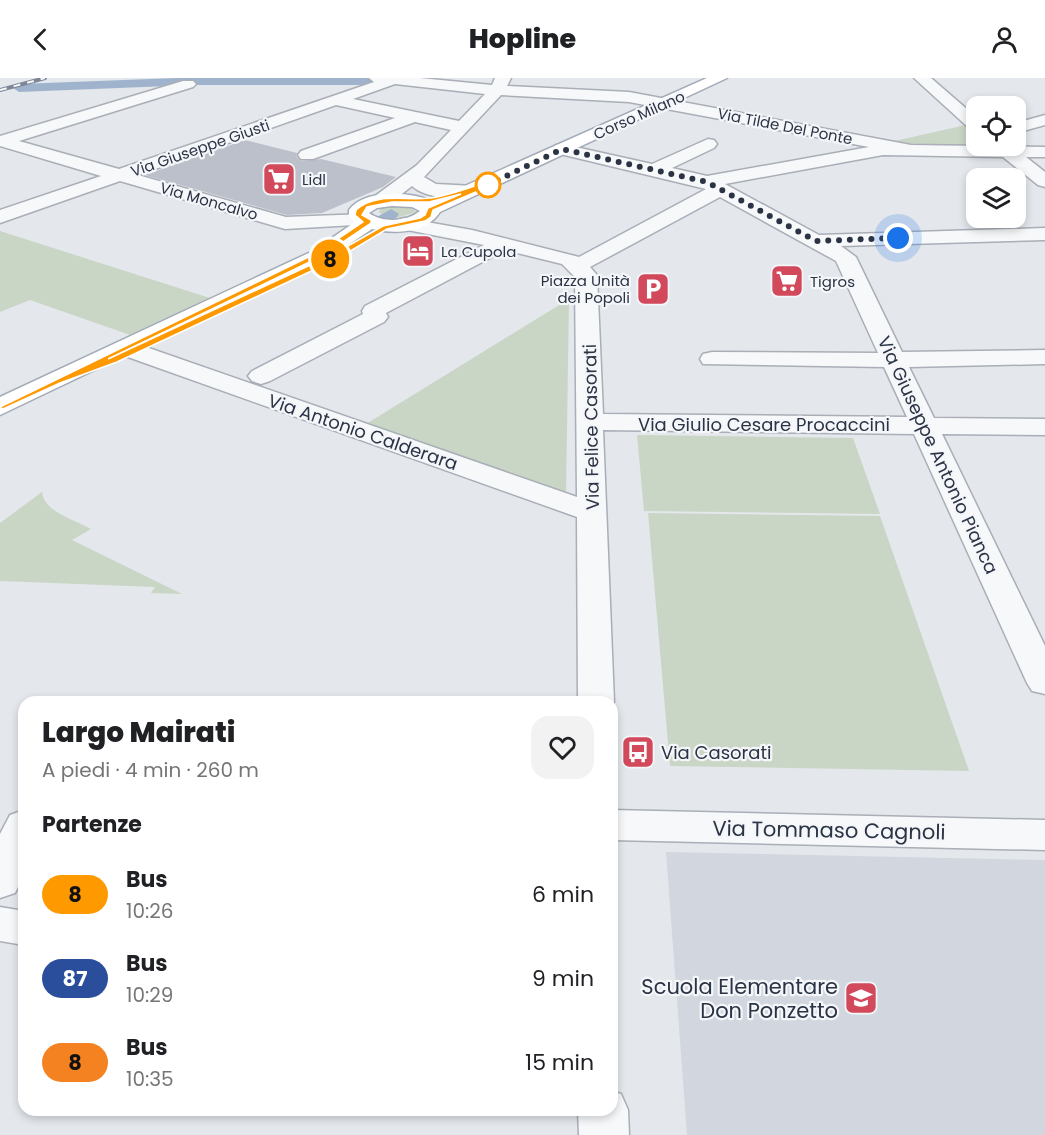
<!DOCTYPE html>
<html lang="it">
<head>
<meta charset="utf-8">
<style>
	body { margin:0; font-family:Poppins,sans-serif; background:#f2f2f2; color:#202124; height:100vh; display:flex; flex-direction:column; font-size:22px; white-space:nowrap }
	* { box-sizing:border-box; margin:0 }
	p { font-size:20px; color:#757577 }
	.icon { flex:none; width:33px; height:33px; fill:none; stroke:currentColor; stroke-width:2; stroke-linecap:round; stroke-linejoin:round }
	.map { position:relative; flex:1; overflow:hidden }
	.sheet { position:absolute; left:18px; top:618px; width:600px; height:420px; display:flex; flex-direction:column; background:#fff; border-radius:18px; box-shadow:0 3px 9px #0003 }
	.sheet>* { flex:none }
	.badge { padding:0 12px; border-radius:20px; font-size:21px; line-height:39px }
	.tools { position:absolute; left:966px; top:18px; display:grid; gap:12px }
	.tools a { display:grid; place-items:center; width:60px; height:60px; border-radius:12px; background:#fff; box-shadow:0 3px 9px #0003; font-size:30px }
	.you { position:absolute; width:30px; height:30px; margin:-15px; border:4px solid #fff; border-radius:50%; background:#1a73e8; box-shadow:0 0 0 9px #1a73e833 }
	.map>.badge { position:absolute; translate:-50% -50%; box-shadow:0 0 0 3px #fff }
	h2 { padding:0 24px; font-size:22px; line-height:54px }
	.round { display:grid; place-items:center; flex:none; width:63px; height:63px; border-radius:18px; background:#f2f2f2 }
	.summary { display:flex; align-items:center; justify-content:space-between; height:102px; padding:0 24px }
	h1 { font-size:28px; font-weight:800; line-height:45px }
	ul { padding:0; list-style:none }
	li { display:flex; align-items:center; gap:18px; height:84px; padding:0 24px }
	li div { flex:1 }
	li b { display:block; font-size:22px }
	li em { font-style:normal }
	li .badge { min-width:66px; font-weight:700; text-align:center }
	header { display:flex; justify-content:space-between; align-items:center; height:78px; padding:0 24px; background:#fff; font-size:27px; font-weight:800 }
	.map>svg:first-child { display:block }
</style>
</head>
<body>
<header><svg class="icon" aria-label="back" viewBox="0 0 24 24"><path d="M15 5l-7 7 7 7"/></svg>Hopline<svg class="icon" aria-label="person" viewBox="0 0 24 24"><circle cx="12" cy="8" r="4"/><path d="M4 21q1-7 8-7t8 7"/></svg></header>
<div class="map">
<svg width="1045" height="1057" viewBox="0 0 1045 1057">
	<rect width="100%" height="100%" fill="#e4e7ec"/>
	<path fill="#d2d6de" d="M666,774l379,8v275h-358z"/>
	<g fill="#c9d6c5">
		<path d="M966,47l10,9v12h14l4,3h-67l-37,-7z"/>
		<path d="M389,128h21l6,6 -20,6 -17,-5 1,-4z"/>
		<path d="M0,153l213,68 -80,37 -103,-36 -30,12z"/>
		<path d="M569,221l-3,194 -200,-69z"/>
		<path d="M637,357l216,3 27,76 -236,-3z"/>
		<path d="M42,414c2,20 33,28 49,37l-19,11 110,54 -31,-1 4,-6 -155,-6v-58z"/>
		<path d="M648,435l232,3 89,255 -299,-5z"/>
	</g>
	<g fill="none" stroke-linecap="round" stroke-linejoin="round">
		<g fill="#9fb4cc" fill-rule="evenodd">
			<path d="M176,0h202l3,3 -6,4h-181l-175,7 -6,-4 6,-4z"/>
			<path d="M391,131l8,5 -2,3 -24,17h-12l-2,-4 2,-4z"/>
		</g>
	</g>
	<path fill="#bbc0ca" d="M245,62l52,13 -1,3 5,5 20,-2 75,18 -13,10 -61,26 -35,2 -142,-40z"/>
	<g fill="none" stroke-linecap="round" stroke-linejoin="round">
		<defs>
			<g id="minor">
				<path d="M369,0h51l72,7 3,-7h16l-4,8 122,6 282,53 134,2v10h-19l19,15v15l-7,-2 -35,-28 -120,-2 -158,29 94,51 226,-7v12l-204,6 15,11 46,95 143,-2v14l-136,3 25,51 111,1v16l-103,-1 103,212v48l-13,-3 -5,-8 -113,-249 -311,-4 11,272 -2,3v-3h-34l-1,-185 -452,-161 -3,-5 3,-5 9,-2 9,2 434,151 -2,-220 -13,-13 -57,-14 -119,63 2,4 -4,5 -114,59 -9,3 -9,-3 -4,-5 4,-5 111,-57 -1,-3 3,-5 119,-61 -87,-17 -3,-4 3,-4 7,-2 68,12 107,27 127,-68 -150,-36 -3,-4 3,-4 6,-1 90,20 56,-25 6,1 3,4 -3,4 -42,20 35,8 162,-29 -240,-45 -128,-7 -77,82 12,7 39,2 2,4 -2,4c-19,5 -47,6 -63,-8l-23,18 -7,2 -10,-6 3,-4 42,-31 34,-35 -36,-8 -102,37h-12l-3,-4 3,-4 94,-33 -59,-13 -198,70 148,42 79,-3 7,2 3,4 -3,4 -87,5 -165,-48 -120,42v-13l101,-34 -101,-30v-10l183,-55h10l3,3 -3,3 -174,54 100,28 255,-87zM395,6l90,10 -26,27 -106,-22zM720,119l116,64 42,92 -166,-1 -9,2 -3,5 3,5 181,3 23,50 -304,-3 -6,-139 -7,-8z"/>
				<path d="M914,0h17l45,39v13l-6,-1z"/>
				<path d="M1045,37v10l-29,8v-10z"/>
				<path d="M24,732v65l-9,18 -15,5v-64l10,-19z"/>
				<path d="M612,732l433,10v30l-433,-10z"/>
				<path d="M0,829l24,4v34l-24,-4z"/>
				<path d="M612,1013l9,3 7,16 1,25h-50l-1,-25h34z"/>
			</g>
			<path id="major" d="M707,0h20l-287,134c-14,22 -46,22 -68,17l-45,30 -327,156v-18l313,-146 42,-29 -6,-7v-5c15,-21 62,-19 82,-9zM392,128l20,1 8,4c-14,11 -37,12 -51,2l8,-5z"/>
		</defs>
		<use href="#minor" stroke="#a9aeb7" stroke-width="3"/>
		<use href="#major" stroke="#a3abb8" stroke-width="3"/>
		<use href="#minor" fill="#f7f8fa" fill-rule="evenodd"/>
		<use href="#major" fill="#fff" fill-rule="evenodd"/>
		<defs>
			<path id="rail" d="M0,12l45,-12"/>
		</defs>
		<use href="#rail" stroke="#7d8696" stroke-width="4"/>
		<use href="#rail" stroke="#f4f6f9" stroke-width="2" stroke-dasharray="7" stroke-linecap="butt"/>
	</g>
	<path fill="#f90" stroke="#fff" stroke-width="1.5" fill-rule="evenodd" d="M493,102l2,4 -62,26 -2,7 -6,4 -38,8 -50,30 -220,103 -57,21 -57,26 -3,-2 317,-154 46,-31 -8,-7 1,-5c19,-18 50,-9 73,-12 21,-2 43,-12 64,-18zM461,116l-33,14 -3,7 -5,3 -37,8 -51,29 -224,104 214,-103 49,-33v-3l-9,-5 5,-8 25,-5h37z"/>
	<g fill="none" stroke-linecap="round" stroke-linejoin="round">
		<path stroke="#2b3445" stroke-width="6" stroke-dasharray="0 10.8" d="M488,107l74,-36 145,33 109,59 82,-3"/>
	</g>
	<defs>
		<symbol id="supermarket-square" viewBox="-11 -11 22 22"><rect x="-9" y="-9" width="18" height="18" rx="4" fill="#d1495b" stroke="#f4f6f9"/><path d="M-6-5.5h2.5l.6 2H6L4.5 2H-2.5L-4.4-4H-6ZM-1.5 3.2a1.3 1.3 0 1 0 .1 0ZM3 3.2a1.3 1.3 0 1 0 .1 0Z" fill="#fff"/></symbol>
		<symbol id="hotel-square" viewBox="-11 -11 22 22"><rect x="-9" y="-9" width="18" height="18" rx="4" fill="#d1495b" stroke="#f4f6f9"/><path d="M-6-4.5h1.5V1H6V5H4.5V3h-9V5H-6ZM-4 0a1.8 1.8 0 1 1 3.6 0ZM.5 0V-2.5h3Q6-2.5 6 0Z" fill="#fff"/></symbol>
		<symbol id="parking-square" viewBox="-11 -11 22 22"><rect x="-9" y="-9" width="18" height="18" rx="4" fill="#d1495b" stroke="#f4f6f9"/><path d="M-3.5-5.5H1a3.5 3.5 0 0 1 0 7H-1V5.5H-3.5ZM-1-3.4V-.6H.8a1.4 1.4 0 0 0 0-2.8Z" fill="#fff"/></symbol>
		<symbol id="bus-square" viewBox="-11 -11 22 22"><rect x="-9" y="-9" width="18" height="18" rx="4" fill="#d1495b" stroke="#f4f6f9"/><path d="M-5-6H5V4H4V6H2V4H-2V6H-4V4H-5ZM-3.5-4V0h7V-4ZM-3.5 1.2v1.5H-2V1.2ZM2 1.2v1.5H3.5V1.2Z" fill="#fff"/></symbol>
		<symbol id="school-square" viewBox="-11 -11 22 22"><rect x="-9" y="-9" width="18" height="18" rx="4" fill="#d1495b" stroke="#f4f6f9"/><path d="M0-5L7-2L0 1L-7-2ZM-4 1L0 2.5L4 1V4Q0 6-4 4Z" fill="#fff"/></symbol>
	</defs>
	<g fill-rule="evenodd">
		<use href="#supermarket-square" x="260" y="82" width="38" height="38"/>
		<use href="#hotel-square" x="399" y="154" width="38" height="38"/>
		<use href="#supermarket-square" x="768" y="184" width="38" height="38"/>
		<use href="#parking-square" x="634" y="192" width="38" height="38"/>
		<use href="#bus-square" x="619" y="655" width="38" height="38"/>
		<use href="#school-square" x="842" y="901" width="38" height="38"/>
	</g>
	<circle fill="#fff" stroke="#f90" stroke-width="3" cx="488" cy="107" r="12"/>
	<g text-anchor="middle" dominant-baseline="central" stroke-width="4.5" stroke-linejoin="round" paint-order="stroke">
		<g font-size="15" fill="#2b3445" stroke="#f4f6f9">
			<text transform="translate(639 37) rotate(-24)">Corso Milano</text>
			<text transform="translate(785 48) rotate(11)">Via Tilde Del Ponte</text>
			<text transform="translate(200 70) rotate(-19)">Via Giuseppe Giusti</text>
			<text transform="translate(209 123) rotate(16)">Via Moncalvo</text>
		</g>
		<g font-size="15" fill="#2b3445" stroke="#f4f6f9" text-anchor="start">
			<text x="302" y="101">Lidl</text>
			<text x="441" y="173">La Cupola</text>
			<text x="630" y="202" text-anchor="end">Piazza Unità<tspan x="630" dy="17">dei Popoli</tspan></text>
			<text x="810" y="203">Tigros</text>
		</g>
		<g font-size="18" fill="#2b3445" stroke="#f4f6f9">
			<text x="764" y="346">Via Giulio Cesare Procaccini</text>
			<text transform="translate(591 349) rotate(-91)">Via Felice Casorati</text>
			<text transform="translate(363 354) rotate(19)">Via Antonio Calderara</text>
			<text transform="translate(938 377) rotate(65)">Via Giuseppe Antonio Pianca</text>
		</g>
		<g font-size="18" fill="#2b3445" stroke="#f4f6f9" text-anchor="start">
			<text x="661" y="674">Via Casorati</text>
		</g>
		<g font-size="21" fill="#2b3445" stroke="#f4f6f9">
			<text transform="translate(829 752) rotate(1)">Via Tommaso Cagnoli</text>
		</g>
		<g font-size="21" fill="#2b3445" stroke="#f4f6f9" text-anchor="end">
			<text x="838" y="908">Scuola Elementare<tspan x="838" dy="24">Don Ponzetto</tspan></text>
		</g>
	</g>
</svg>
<div class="tools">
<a><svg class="icon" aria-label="locate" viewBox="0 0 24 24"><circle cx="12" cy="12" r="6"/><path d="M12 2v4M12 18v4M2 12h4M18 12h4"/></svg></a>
<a><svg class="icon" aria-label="layers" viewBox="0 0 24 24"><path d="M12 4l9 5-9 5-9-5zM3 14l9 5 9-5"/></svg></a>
</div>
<div class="you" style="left:898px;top:160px"></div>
<b class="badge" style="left:330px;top:181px;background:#f90;color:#111">8</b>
<section class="sheet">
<div class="summary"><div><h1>Largo Mairati</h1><p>A piedi · 4 min · 260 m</p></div><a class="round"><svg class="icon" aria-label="heart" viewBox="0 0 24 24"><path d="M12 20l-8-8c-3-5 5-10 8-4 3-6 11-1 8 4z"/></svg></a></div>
<h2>Partenze</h2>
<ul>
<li><span class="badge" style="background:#f90;color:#111">8</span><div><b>Bus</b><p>10:26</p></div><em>6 min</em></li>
<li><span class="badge" style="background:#2a4d9c;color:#fff">87</span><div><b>Bus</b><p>10:29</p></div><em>9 min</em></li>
<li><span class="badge" style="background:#f58220;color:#111">8</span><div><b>Bus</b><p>10:35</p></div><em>15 min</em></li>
</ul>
</section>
</div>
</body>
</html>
